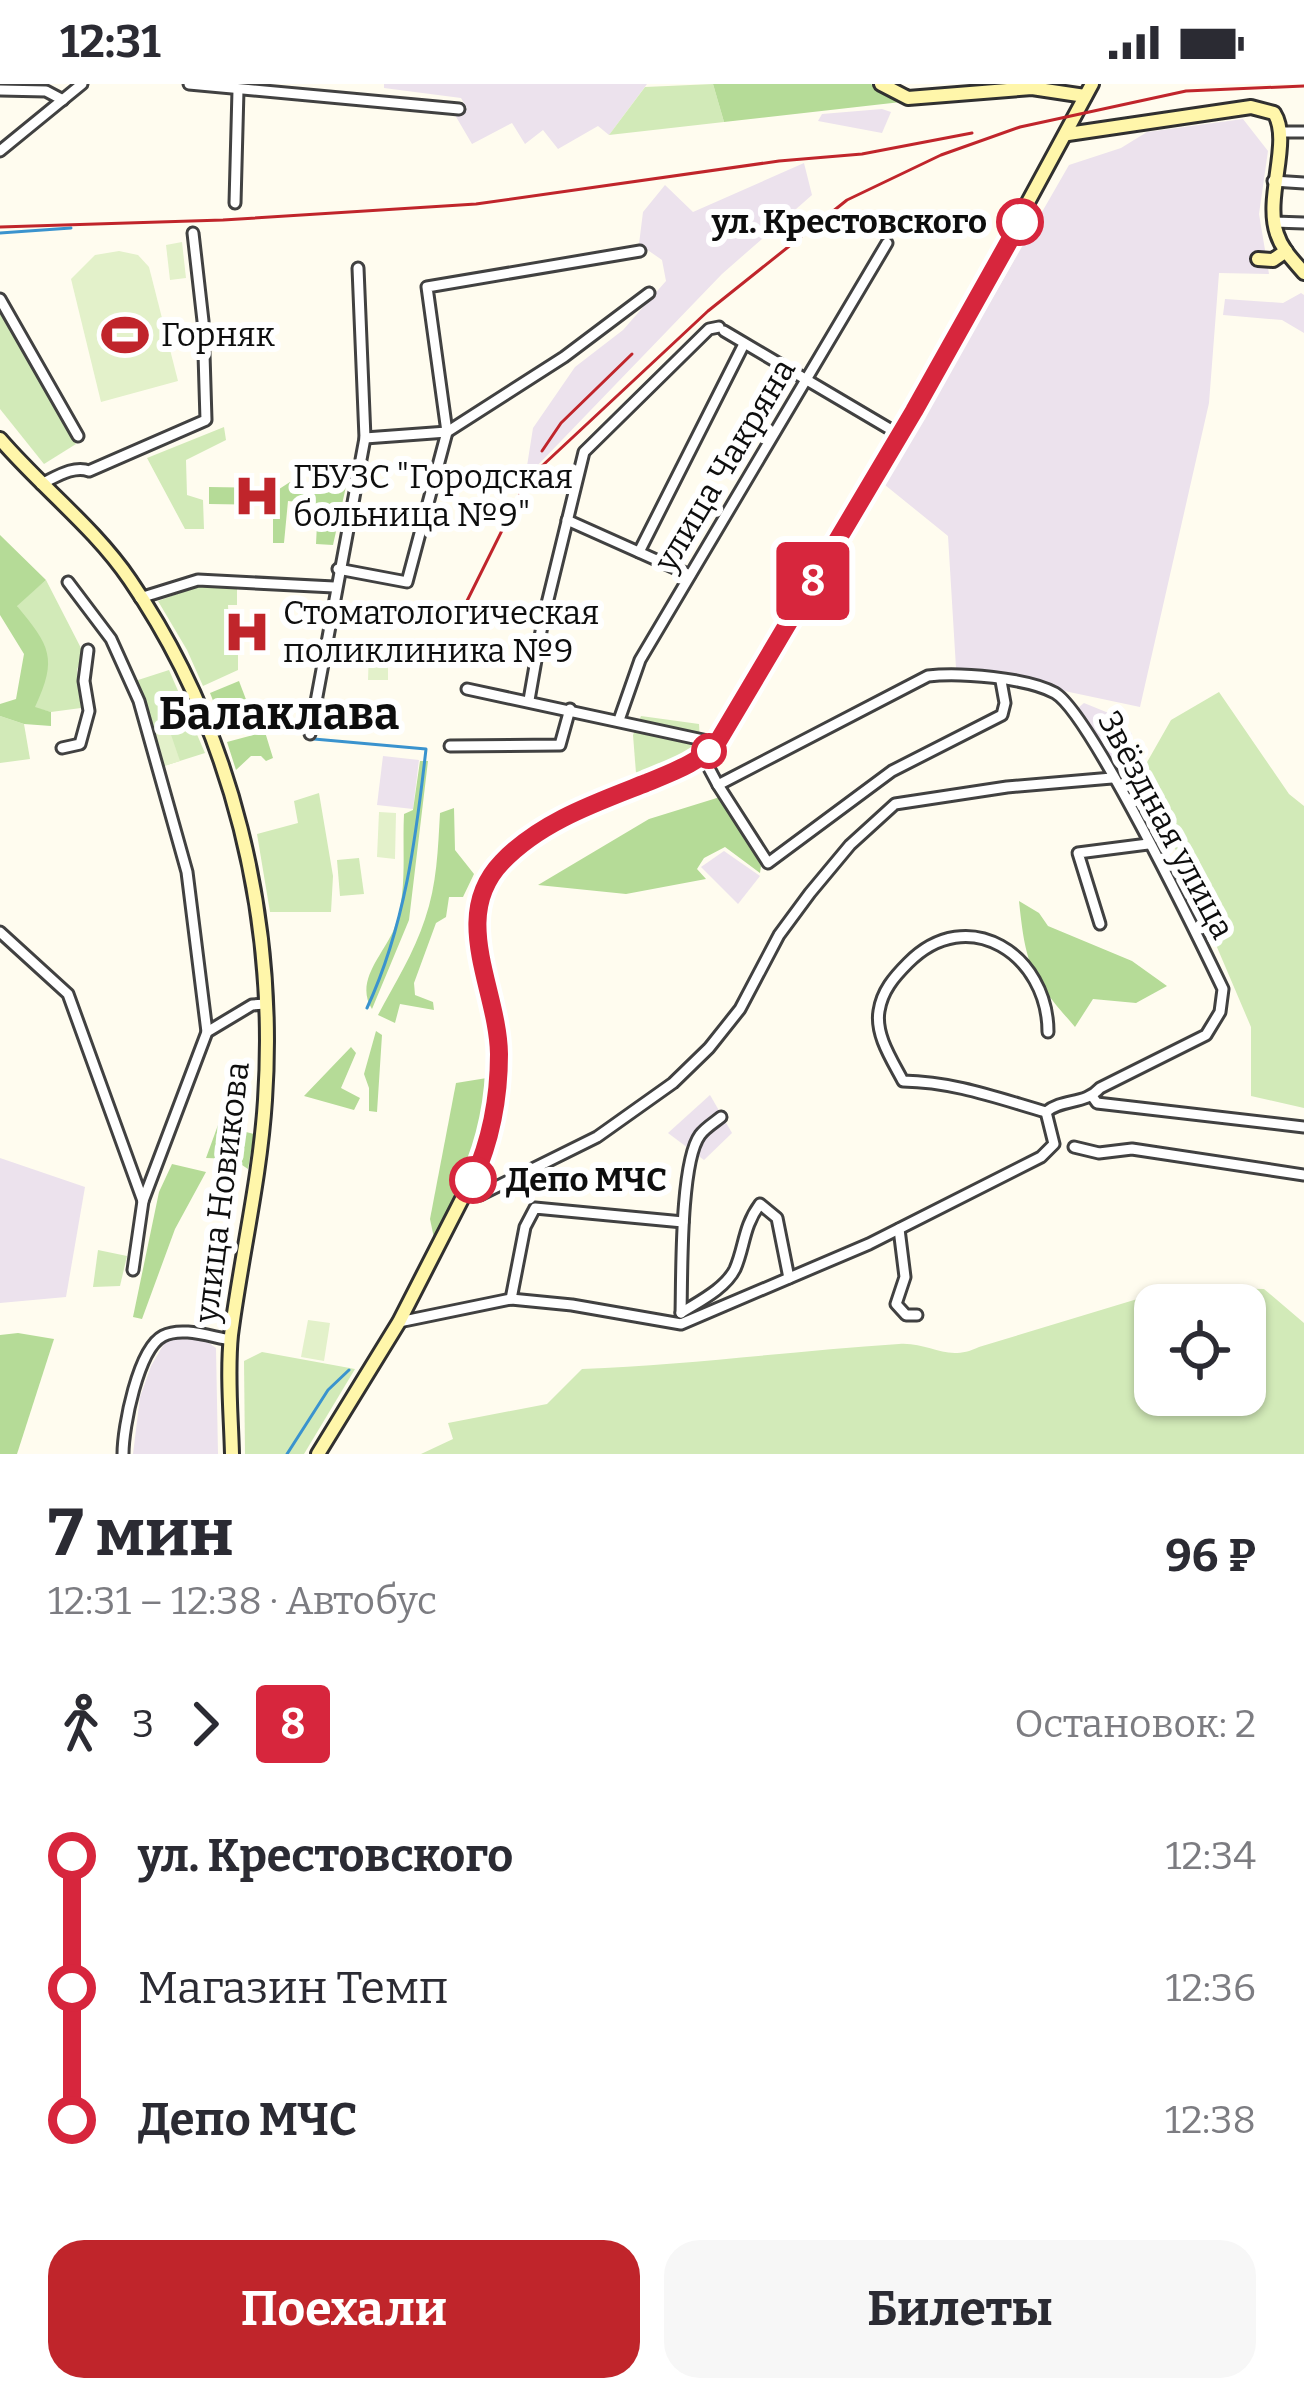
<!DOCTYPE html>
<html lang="ru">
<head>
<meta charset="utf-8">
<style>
	body { margin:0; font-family:Bitter,serif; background:#f7f7f7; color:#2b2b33; height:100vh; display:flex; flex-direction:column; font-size:45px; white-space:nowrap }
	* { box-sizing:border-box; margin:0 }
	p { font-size:39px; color:#7c7c81 }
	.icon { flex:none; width:66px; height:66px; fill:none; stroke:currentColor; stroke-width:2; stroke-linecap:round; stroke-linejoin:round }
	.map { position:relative; height:1370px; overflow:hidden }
	.sheet { display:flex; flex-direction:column; background:#fff; flex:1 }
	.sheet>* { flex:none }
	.badge { padding:0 24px; border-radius:9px; font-size:42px; line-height:78px }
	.controls { position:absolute; left:1134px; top:1200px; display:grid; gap:24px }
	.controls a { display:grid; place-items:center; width:132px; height:132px; border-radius:24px; background:#fff; box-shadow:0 3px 9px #0004; font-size:60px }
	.map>.badge { position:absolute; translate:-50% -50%; box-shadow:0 0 0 6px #fff }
	.legs { display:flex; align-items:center; gap:18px; height:132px; padding:0 48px; font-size:39px }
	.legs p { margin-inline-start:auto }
	.head { display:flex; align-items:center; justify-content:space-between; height:204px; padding:0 48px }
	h1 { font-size:66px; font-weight:700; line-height:90px }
	.button { display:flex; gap:24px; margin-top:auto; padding:24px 48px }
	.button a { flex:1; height:138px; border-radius:36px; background:#c0252b; color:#fff; font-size:48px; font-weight:700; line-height:138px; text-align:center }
	.button a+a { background:#f7f7f7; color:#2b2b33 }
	ul { padding:0 48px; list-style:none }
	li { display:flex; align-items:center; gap:42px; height:132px; font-size:45px }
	li i { display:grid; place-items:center; width:18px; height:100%; margin:0 15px; background:currentColor }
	li i::after { content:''; width:30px; height:30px; margin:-15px; border:9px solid; border-radius:50%; background:#fff }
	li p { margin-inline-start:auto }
	li:first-child i { background:linear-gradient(#0000 50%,currentColor 0) }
	li:last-child i { background:linear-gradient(currentColor 50%,#0000 0) }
	.status { display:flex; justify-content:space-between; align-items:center; height:84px; padding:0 60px; background:#fff; direction:ltr }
	.status svg { height:33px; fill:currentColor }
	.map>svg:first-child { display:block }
</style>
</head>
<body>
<div class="status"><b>12:31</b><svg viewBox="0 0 49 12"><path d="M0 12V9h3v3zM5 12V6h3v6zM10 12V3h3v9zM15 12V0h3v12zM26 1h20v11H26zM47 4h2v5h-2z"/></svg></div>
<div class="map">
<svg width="1304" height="1370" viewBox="0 0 1304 1370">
	<rect width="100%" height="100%" fill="#fffcef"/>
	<g fill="#ece2ed">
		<path d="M384,0h263l-38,51 -11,-9 -40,23 -15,-19 -18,14 -13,-21 -40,21 -17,-29 12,-7 -6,-10 -77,-10z"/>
		<path d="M882,25l9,3 -9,21 -64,-12 4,-7z"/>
		<path d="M1243,35l25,32 -9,63 10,60 -50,-1 -10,130 -69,304 -184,-39 -8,-132 -63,-51 184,-320 52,-17 26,-16z"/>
		<path d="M804,79l8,32 -90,79 -187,194 -8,-2 6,-38 42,-61 48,-37 43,-49 -4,-21 -23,-16 4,-32 22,-27 28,27z"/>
		<path d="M1301,209l3,2v38l-22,-13 -59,-5 2,-16 58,4z"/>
		<path d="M1084,619l32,13 16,18 -16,41 -38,-67z"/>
		<path d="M383,672l36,4 -6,49 -36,-4z"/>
		<path d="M724,767l36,25 -22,28 -37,-37z"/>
		<path d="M710,1011l22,38 -28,27 -36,-27z"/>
		<path d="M0,1074l85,29 -19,110 -66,6z"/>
		<path d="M185,1251l18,4 13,9 2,106h-85l7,-57 11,-31 14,-24z"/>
	</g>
	<g fill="#d2eab8" fill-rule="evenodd">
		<path d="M713,0l11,38 -115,13 36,-48z"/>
		<path d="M0,228l76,132 -32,20 -44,-55z"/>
		<path d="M224,343l2,13 -40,20 1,35 16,5 1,29h-19l-38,-71z"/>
		<path d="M46,496l37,72 -6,18 4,38 -30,4 -16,-4 -18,-103z"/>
		<path d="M199,502l38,3v16h-9l1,20 9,1v44l-35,16 -16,-36 -29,-49z"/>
		<path d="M169,586l36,83 -41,13 -29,-85z"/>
		<path d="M1219,608l70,102 15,12v302l-53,-12v-69l-109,-256 29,-51z"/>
		<path d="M0,632l24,8 6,35 -30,4z"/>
		<path d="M641,632l58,8 1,18 -8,10 -56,21 -3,-38z"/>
		<path d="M319,709l14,83 -2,36h-61l-13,-78 41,-11 -4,-22z"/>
		<path d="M359,774l5,36 -24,2 -3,-36z"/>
		<path d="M98,1166l29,6 -7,30 -27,1z"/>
		<path d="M1177,1203l87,2 40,34v131h-883l32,-15 -5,-16 99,-19 35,-35c106,-4 211,-18 317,-25 32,-2 47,19 80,3zM1155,1221h90v90h-90z"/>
		<path d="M262,1268l93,17 -51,85h-59l-1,-93z"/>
	</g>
	<g fill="#b5db97">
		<path d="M713,0h158l30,18 -177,20z"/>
		<path d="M290,398h57l-14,63 -17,-1 2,-40 -30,-3 -4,42h-11v-50z"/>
		<path d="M209,403l61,1 -1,17 -60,-1z"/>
		<path d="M0,451l46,45 -29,26c33,40 41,52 18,101l16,5v14l-27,-2 -24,-8v-12l16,-5 8,-45 -24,-39z"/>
		<path d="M239,597l14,37 -29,10 -14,-35z"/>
		<path d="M265,648l8,26 -7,3 -5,-5h-10l-15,14 -9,-28z"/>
		<path d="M420,677h8l-19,159 -37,89c-18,-28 12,-55 22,-80 14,-36 8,-77 10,-115l9,-4z"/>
		<path d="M720,713l41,69 -1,7 -35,-26 -21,11 -7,11 9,10 -80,15 -88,-9 111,-66z"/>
		<path d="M454,724l1,42 19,24 -11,23h-14l-3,20 -10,6 -22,60 1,12 18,7 1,8 -34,-6 -5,19 -17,-8c17,-32 36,-62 47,-96 12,-34 13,-71 15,-106z"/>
		<path d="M1019,817l20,12 9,13 84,35 35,25 -31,17 -43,-4 -18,28c-44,-51 -49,-59 -56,-126z"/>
		<path d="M376,947l6,4 -5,77 -8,-1v-23l-5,-14z"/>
		<path d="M351,963l5,6 -15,35 19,10 -6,12 -50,-14z"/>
		<path d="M493,993l-11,65 -48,96 -4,-19 26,-136z"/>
		<path d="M218,1041l36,9 -6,35 -15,-10 -27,-1z"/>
		<path d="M172,1080l34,8 -31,57 -33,90 -9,-2 26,-125z"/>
		<path d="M18,1249l36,6 -37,115h-17v-119z"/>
	</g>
	<g fill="#e3f1ca">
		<path d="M182,158l4,36 -16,2 -4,-35z"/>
		<path d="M119,167l19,4 11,12 29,114 -77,21 -30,-123 24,-24z"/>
		<path d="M369,564h19v32h-20z"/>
		<path d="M167,639l13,38 -16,5 -13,-38z"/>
		<path d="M379,728l17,1 -1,46 -18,-2z"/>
		<path d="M308,1236l22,3 -6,38 -23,-4z"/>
	</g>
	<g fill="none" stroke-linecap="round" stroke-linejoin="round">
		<g stroke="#3a93ce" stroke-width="3">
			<path d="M0,149l71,-5"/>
			<path d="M314,655l112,10c-10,89 -21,177 -59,259"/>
			<path d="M287,1370l41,-64 21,-20"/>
		</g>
		<defs>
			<g id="street">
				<path d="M189,0l270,25"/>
				<path d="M0,6l46,1 17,9"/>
				<path d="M1280,48h24"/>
				<path d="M0,67l82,-67"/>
				<path d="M1273,97l31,2"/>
				<path d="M235,119l3,-113"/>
				<path d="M1274,138l30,1"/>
				<path d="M0,215l78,137"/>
				<path d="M724,247l176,104"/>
				<path d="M365,354l82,-6 117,-75 85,-64"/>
				<path d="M41,400c15,-7 33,-19 48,-13l117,-51 -3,-99 -10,-88"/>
				<path d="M567,436l123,55"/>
				<path d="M639,468l105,-208"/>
				<path d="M338,485l69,13 40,-150 -20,-145 213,-36"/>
				<path d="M68,498l43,57 28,62 48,171 20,160"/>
				<path d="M140,514l58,-18 136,7"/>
				<path d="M467,605l250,54"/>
				<path d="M529,616l14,-80 41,-168 125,-123 10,-2"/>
				<path d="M619,636l21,-60 247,-417"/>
				<path d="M310,650l55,-296 -7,-170"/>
				<path d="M450,662l110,-1 10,-36"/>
				<path d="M62,664l18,-4 9,-33 -5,-30 4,-31"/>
				<path d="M703,673l15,28 210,-109c31,-4 100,2 127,17 35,20 145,248 168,296l-3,23 -14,23 -106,53c-15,17 -37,10 -54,24"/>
				<path d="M718,701l50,78 124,-92 110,-56 3,-12 -4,-22"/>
				<path d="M1100,840l-22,-71 70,-9"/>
				<path d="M0,848l68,62 75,207"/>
				<path d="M1092,1012l5,7 207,24"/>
				<path d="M1046,1028c-49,-14 -91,-30 -143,-31 -11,-21 -28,-46 -24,-70 3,-20 15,-34 29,-48 60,-61 140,-8 140,69"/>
				<path d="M1074,1063l25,6 33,-4 172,26"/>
				<path d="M467,1110l13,1 117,-58 76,-54 36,-35 31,-39 39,-74 31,-42 40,-48 45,-41 112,-17 105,-9"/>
				<path d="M899,1145l6,48 -9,27 10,11h11"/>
				<path d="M133,1186l10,-69 64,-169 45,-27 14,-1"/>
				<path d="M511,1215l14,-72 10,-19 148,14"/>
				<path d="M681,1229c17,-11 44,-24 54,-44 10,-23 8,-42 25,-65l17,14 12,60"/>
				<path d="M681,1229c1,-36 -1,-151 19,-178 5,-7 15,-13 21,-18"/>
				<path d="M399,1238l112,-23 61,6 109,19 188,-80 172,-87 13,-13 -8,-32"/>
				<path d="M123,1370c0,-27 15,-105 40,-118 19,-10 48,1 68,4"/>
			</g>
			<g id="secondary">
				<path d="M881,0l27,14 124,-10 53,8"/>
				<path d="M1068,50l183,-27 23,6c18,28 -10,84 3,121 5,16 17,27 27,39"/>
				<path d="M1258,175l15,1 13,-9"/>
				<path d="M0,355c41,48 94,88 130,141 103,150 147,339 135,520 -5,79 -24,157 -34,235 -4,39 0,80 1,119"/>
				<path d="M318,1370l81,-132 86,-168c12,-48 17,-97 8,-146 -6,-32 -21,-67 -17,-99 12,-98 187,-108 241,-166l211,-356 164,-303"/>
			</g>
		</defs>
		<use href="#street" stroke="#414141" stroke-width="15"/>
		<use href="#secondary" stroke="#303030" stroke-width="18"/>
		<use href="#street" stroke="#fff" stroke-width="9"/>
		<use href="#secondary" stroke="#fff6aa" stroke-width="12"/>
		<g stroke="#c0252b" stroke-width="3">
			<path d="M0,143l223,-7 253,-16 303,-43 83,-7 110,-21"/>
			<path d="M542,367l19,-28 71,-69"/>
			<path d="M460,531l67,-135 181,-169 139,-111 94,-45 79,-28 166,-36 118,-5"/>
		</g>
	</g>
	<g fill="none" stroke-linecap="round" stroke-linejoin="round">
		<defs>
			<path id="line-1" d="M473,1096c18,-40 26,-82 26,-126 -1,-65 -50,-137 3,-192 38,-40 93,-59 144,-79 26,-11 51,-19 71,-40l197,-332 106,-189"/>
		</defs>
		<use href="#line-1" stroke="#fff" stroke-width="27"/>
		<use href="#line-1" stroke="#d7263d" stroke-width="18"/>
	</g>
	<defs>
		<symbol id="stadium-bare" viewBox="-9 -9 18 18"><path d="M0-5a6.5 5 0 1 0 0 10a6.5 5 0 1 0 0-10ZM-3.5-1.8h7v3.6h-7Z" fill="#c0252b" stroke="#fff" stroke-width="2.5" paint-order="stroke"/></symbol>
		<symbol id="hospital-bare" viewBox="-9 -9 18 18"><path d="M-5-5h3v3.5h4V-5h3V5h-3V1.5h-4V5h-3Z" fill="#c0252b" stroke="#fff" stroke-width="2.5" paint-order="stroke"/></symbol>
	</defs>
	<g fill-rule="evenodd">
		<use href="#stadium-bare" x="92" y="218" width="66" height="66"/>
		<use href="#hospital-bare" x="224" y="379" width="66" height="66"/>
		<use href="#hospital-bare" x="214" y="515" width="66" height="66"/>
	</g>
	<g fill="#fff" stroke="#d7263d" stroke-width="6">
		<circle cx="1020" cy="138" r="21"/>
		<circle cx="709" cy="667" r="15"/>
		<circle cx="473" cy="1096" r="21"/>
	</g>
	<g text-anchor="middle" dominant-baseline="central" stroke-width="12" stroke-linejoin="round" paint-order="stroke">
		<g font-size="33" font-weight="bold" fill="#0e0e0e" stroke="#fff" text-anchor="end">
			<text x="987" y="138">ул. Крестовского</text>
			<text x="506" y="1096" text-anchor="start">Депо МЧС</text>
		</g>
		<g font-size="33" fill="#0e0e0e" stroke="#fff" text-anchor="start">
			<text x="161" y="251">Горняк</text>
			<text x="293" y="393">ГБУЗС "Городская<tspan x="293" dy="38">больница №9"</tspan></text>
			<text x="283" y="529">Стоматологическая<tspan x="283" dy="38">поликлиника №9</tspan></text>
		</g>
		<g font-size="33" fill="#0e0e0e" stroke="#fff">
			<text transform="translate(725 381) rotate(-59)">улица Чакряна</text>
			<text transform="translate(1166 741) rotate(62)">Звёздная улица</text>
			<text transform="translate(222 1108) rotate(-83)">улица Новикова</text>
		</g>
		<g font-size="45" font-weight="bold" fill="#0e0e0e" stroke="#fff">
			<text x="279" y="630">Балаклава</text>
		</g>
	</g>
</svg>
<div class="controls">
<a><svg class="icon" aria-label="locate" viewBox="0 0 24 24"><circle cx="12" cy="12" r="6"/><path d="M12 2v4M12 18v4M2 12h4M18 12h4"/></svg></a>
</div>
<b class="badge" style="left:813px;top:497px;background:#d7263d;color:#fff">8</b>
</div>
<section class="sheet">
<div class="head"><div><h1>7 мин</h1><p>12:31 – 12:38 · Автобус</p></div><b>96 ₽</b></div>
<div class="legs"><svg class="icon" aria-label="walk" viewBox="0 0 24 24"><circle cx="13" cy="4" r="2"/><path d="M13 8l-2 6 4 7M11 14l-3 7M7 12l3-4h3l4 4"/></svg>3<svg class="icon" aria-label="forward" viewBox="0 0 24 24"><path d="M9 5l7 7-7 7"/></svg><b class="badge" style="background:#d7263d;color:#fff">8</b><p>Остановок: 2</p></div>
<ul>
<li><i style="color:#d7263d"></i><b>ул. Крестовского</b><p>12:34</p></li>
<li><i style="color:#d7263d"></i><span>Магазин Темп</span><p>12:36</p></li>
<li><i style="color:#d7263d"></i><b>Депо МЧС</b><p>12:38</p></li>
</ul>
<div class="button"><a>Поехали</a><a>Билеты</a></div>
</section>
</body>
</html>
